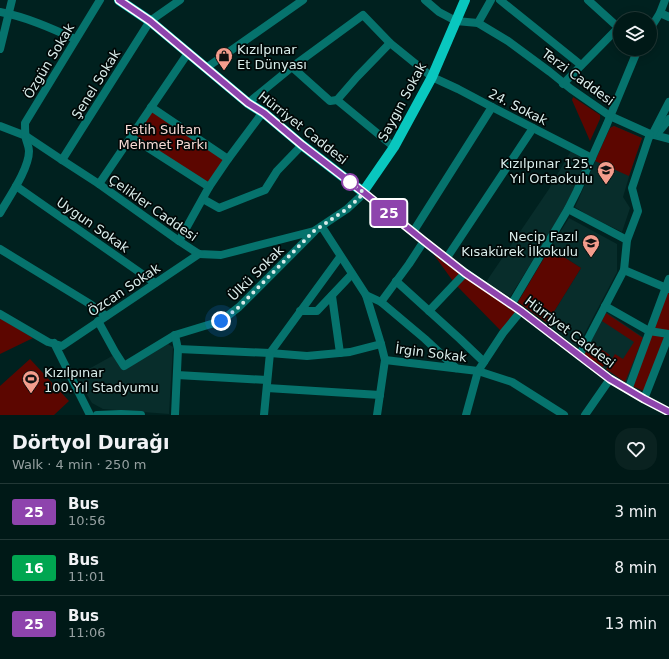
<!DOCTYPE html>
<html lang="en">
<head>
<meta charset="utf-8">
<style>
	body { margin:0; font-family:"DejaVu Sans",sans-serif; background:#0a2220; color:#f1f3f6; height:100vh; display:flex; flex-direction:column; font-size:15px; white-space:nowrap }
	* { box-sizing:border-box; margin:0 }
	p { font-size:13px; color:#95a0a1 }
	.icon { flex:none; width:22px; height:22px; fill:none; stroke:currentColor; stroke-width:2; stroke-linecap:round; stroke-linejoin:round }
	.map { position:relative; height:415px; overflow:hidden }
	.drawer { display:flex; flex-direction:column; background:#001917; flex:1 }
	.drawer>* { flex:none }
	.badge { padding:0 8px; border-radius:3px; font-size:14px; line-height:26px }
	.fabs { position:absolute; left:613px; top:12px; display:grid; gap:8px }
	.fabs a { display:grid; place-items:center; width:44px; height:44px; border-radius:50%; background:#001917; box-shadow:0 2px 10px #0003,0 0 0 1px #223836; font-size:20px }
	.you { position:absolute; width:20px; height:20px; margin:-10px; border:3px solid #fff; border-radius:50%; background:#1a73e8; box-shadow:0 0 0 6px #1a73e833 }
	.map>.badge { position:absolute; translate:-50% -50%; box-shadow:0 0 0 2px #fff }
	.round { display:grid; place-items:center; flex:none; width:42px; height:42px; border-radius:16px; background:#0a2220 }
	.summary { display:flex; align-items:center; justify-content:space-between; height:68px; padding:0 12px }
	h1 { font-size:19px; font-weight:800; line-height:30px }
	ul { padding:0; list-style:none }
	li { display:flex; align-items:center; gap:12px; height:56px; padding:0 12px; border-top:1px solid #223836 }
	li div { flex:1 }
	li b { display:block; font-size:15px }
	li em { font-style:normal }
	li .badge { min-width:44px; font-weight:700; text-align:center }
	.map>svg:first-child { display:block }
</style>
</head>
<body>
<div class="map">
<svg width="669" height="415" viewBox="0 0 669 415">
	<rect width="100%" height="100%" fill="#00211f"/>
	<g fill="#082d2b">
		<path d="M614,126l28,12 -8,22 -11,37 7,11 -8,24 -33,-16 -14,-9 35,-79z"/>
		<path d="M572,149l17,10 -20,43 -59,95 -24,-15 63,-93z"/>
		<path d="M569,218l48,26v28l-40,76 -30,-25 34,-55 -31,-20z"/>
		<path d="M606,312l38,26 -18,45 -43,-28z"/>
		<path d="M168,344l5,3 -4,67 -66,-5 -11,-6 -16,-27 38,-21 9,15z"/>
	</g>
	<g fill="#5c0600">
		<path d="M573,97l27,18v4l-10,22 -18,-41z"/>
		<path d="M151,109l74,50 -17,26 -76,-48z"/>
		<path d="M614,126l28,12 -13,38 -34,-15 15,-33z"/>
		<path d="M424,241l97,70 -18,22 -48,-49z"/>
		<path d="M550,248l31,20 -34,55 -29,-21z"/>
		<path d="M669,290v41l-17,-3z"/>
		<path d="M606,313l37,25 -18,44 -19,-13 9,-15 8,5 11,-17 -32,-21z"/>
		<path d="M0,318l33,20 -33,16z"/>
		<path d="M651,333l14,4 -19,55 -14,-6z"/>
		<path d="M590,342l20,13 -7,12 -19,-12z"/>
		<path d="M30,359l39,42 -15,14h-54v-29z"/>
	</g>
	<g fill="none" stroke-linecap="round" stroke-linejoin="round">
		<g stroke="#06736d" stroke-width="8">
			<path d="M425,0l14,12 17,9 22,2 30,18 42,31 21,17 39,27 40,18 19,5"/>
			<path d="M500,0l81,65"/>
			<path d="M588,0l32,29"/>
			<path d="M0,12c26,5 51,16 75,27"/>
			<path d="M660,13l9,4"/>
			<path d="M478,23l13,-23"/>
			<path d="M650,29l10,-16 5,-13"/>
			<path d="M0,49l12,-49"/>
			<path d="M292,67l38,34 7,-1 57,47"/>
			<path d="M206,68l97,-68"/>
			<path d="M563,84l55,-56"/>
			<path d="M337,100l20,-23 33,-34"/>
			<path d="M248,103l44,-36 71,-52 27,28 42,34 26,12 34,18 100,51"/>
			<path d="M151,107l77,52"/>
			<path d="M0,126l26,10 36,24 37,24 80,57 20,13 22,1 93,-24 33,-22 13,-12 3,-5 83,67 75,52 89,68 34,20 25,13"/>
			<path d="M657,134l12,-15"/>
			<path d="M652,135l17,-33"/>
			<path d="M131,137l78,50"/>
			<path d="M62,160l88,-139 30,-21"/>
			<path d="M99,184l89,-131"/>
			<path d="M16,186l139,97"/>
			<path d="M203,199l16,9 46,-18 12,-19 25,-26"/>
			<path d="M568,209l59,31"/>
			<path d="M0,213c9,-16 29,-44 29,-62 0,-4 -2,-8 -3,-12 -1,-5 -1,-10 -1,-16l75,-123"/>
			<path d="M322,227l44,68 15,49 4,16 -8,55"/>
			<path d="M413,232l79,-125"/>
			<path d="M179,241l30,-54 19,-28 32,-43 4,-3"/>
			<path d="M0,249l90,55 16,12"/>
			<path d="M446,259l87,-131"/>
			<path d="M624,270l45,19"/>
			<path d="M396,281l64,58 24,23"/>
			<path d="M366,295l15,7 44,37 31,29"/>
			<path d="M332,296l8,57"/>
			<path d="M381,302l28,-38 15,-23"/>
			<path d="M511,305l57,-96 9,-18 30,-67 31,-75"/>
			<path d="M605,306l44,25 20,3"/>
			<path d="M300,311h17l35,-37"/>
			<path d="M429,311l36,-38"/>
			<path d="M0,314l48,28 14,4 137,-92"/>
			<path d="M98,321l17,31 9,14 51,-31 46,-14 18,-14 75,-75"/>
			<path d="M54,343l36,72"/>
			<path d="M178,349l92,4 37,3 43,-4 31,-8"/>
			<path d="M579,356l45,-86 3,-30 11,-29 -6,-23 18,-54"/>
			<path d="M385,360l93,11 34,11 52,33"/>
			<path d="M177,375l90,5"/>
			<path d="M267,388l113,7"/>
			<path d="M628,390l41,-111"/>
			<path d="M644,399l25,-64"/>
			<path d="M97,415l24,-1 20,1"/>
			<path d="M175,415l3,-66 -3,-14"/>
			<path d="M264,415l6,-62 70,-96"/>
			<path d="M466,415l12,-44 25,-38 18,-22"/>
			<path d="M585,415l25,-36"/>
		</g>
		<path stroke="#09c7bf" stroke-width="10" d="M119,0l31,21 98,82 16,10 38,32 61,47 31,-45 38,-70 33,-77"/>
	</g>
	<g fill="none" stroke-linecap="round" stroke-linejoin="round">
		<defs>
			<path id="line" d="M119,0l31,21 98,82 16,10 38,32 61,47 61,49 41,32 56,38 89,68 34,20 25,13"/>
		</defs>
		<use href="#line" stroke="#fff" stroke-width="9"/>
		<use href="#line" stroke="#8e44ad" stroke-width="6"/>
		<path stroke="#d9edeb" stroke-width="4" stroke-dasharray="0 7.2" d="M221,321l18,-14 75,-76 33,-22 13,-12 3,-5 -13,-10"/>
	</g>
	<defs>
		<symbol id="shop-pin" viewBox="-11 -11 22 30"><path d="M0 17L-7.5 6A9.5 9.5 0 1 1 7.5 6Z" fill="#f49d8d" stroke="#000807"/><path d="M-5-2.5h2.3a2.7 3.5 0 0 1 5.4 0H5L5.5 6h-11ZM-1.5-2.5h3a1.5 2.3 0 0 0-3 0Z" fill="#111"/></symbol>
		<symbol id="school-pin" viewBox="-11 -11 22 30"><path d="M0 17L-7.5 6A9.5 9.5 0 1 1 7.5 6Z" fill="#f49d8d" stroke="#000807"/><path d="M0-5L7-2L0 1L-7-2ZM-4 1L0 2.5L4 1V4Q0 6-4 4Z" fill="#111"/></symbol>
		<symbol id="stadium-pin" viewBox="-11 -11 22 30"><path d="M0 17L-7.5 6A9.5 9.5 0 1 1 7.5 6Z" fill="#f49d8d" stroke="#000807"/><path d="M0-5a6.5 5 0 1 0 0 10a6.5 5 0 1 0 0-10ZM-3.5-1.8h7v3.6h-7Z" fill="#111"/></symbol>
	</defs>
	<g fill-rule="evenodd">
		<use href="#shop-pin" x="214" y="46" width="20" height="27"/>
		<use href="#school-pin" x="596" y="160" width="20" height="27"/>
		<use href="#school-pin" x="581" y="233" width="20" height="27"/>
		<use href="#stadium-pin" x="21" y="369" width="20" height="27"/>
	</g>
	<circle fill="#fff" stroke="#8e44ad" stroke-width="2" cx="350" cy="182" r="8"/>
	<g text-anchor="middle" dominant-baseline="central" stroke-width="3.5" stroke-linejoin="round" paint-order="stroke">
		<g font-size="13" fill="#d9edeb" stroke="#000807" text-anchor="start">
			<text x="237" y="49">Kızılpınar<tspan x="237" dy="15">Et Dünyası</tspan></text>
			<text x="593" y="163" text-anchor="end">Kızılpınar 125.<tspan x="593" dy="15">Yıl Ortaokulu</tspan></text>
			<text x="578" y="236" text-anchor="end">Necip Fazıl<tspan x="578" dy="15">Kısakürek İlkokulu</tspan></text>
			<text x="44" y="372">Kızılpınar<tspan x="44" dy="15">100.Yıl Stadyumu</tspan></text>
		</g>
		<g font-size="13" fill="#d9edeb" stroke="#000807">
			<text transform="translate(49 61) rotate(-59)">Özgün Sokak</text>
			<text transform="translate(578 77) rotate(36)">Terzi Caddesi</text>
			<text transform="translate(96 84) rotate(-58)">Şenel Sokak</text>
			<text transform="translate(402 102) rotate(-62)">Saygın Sokak</text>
			<text transform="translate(518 107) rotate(27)">24. Sokak</text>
			<text transform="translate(303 128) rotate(38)">Hürriyet Caddesi</text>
			<text transform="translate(153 208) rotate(35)">Çelikler Caddesi</text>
			<text transform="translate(93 225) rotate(35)">Uygun Sokak</text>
			<text transform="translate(256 273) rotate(-45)">Ülkü Sokak</text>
			<text transform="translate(124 290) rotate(-34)">Özcan Sokak</text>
			<text transform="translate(570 332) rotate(37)">Hürriyet Caddesi</text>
			<text transform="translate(431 353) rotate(7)">İrgin Sokak</text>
		</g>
		<g font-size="13" fill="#f7dbd6" stroke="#000807">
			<text x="163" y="129">Fatih Sultan<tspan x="163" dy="15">Mehmet Parkı</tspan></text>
		</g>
	</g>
</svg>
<div class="fabs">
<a><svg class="icon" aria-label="layers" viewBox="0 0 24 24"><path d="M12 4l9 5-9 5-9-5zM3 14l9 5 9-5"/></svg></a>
</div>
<div class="you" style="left:221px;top:321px"></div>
<b class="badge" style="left:389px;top:213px;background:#8e44ad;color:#fff">25</b>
</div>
<section class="drawer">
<div class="summary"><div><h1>Dörtyol Durağı</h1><p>Walk · 4 min · 250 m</p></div><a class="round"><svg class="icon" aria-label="heart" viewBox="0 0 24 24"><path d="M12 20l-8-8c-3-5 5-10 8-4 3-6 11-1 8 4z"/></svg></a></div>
<ul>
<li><span class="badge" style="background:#8e44ad;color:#fff">25</span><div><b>Bus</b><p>10:56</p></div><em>3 min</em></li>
<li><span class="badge" style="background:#00a651;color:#fff">16</span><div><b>Bus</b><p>11:01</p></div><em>8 min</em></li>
<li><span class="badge" style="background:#8e44ad;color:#fff">25</span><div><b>Bus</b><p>11:06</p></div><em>13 min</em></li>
</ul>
</section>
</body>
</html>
